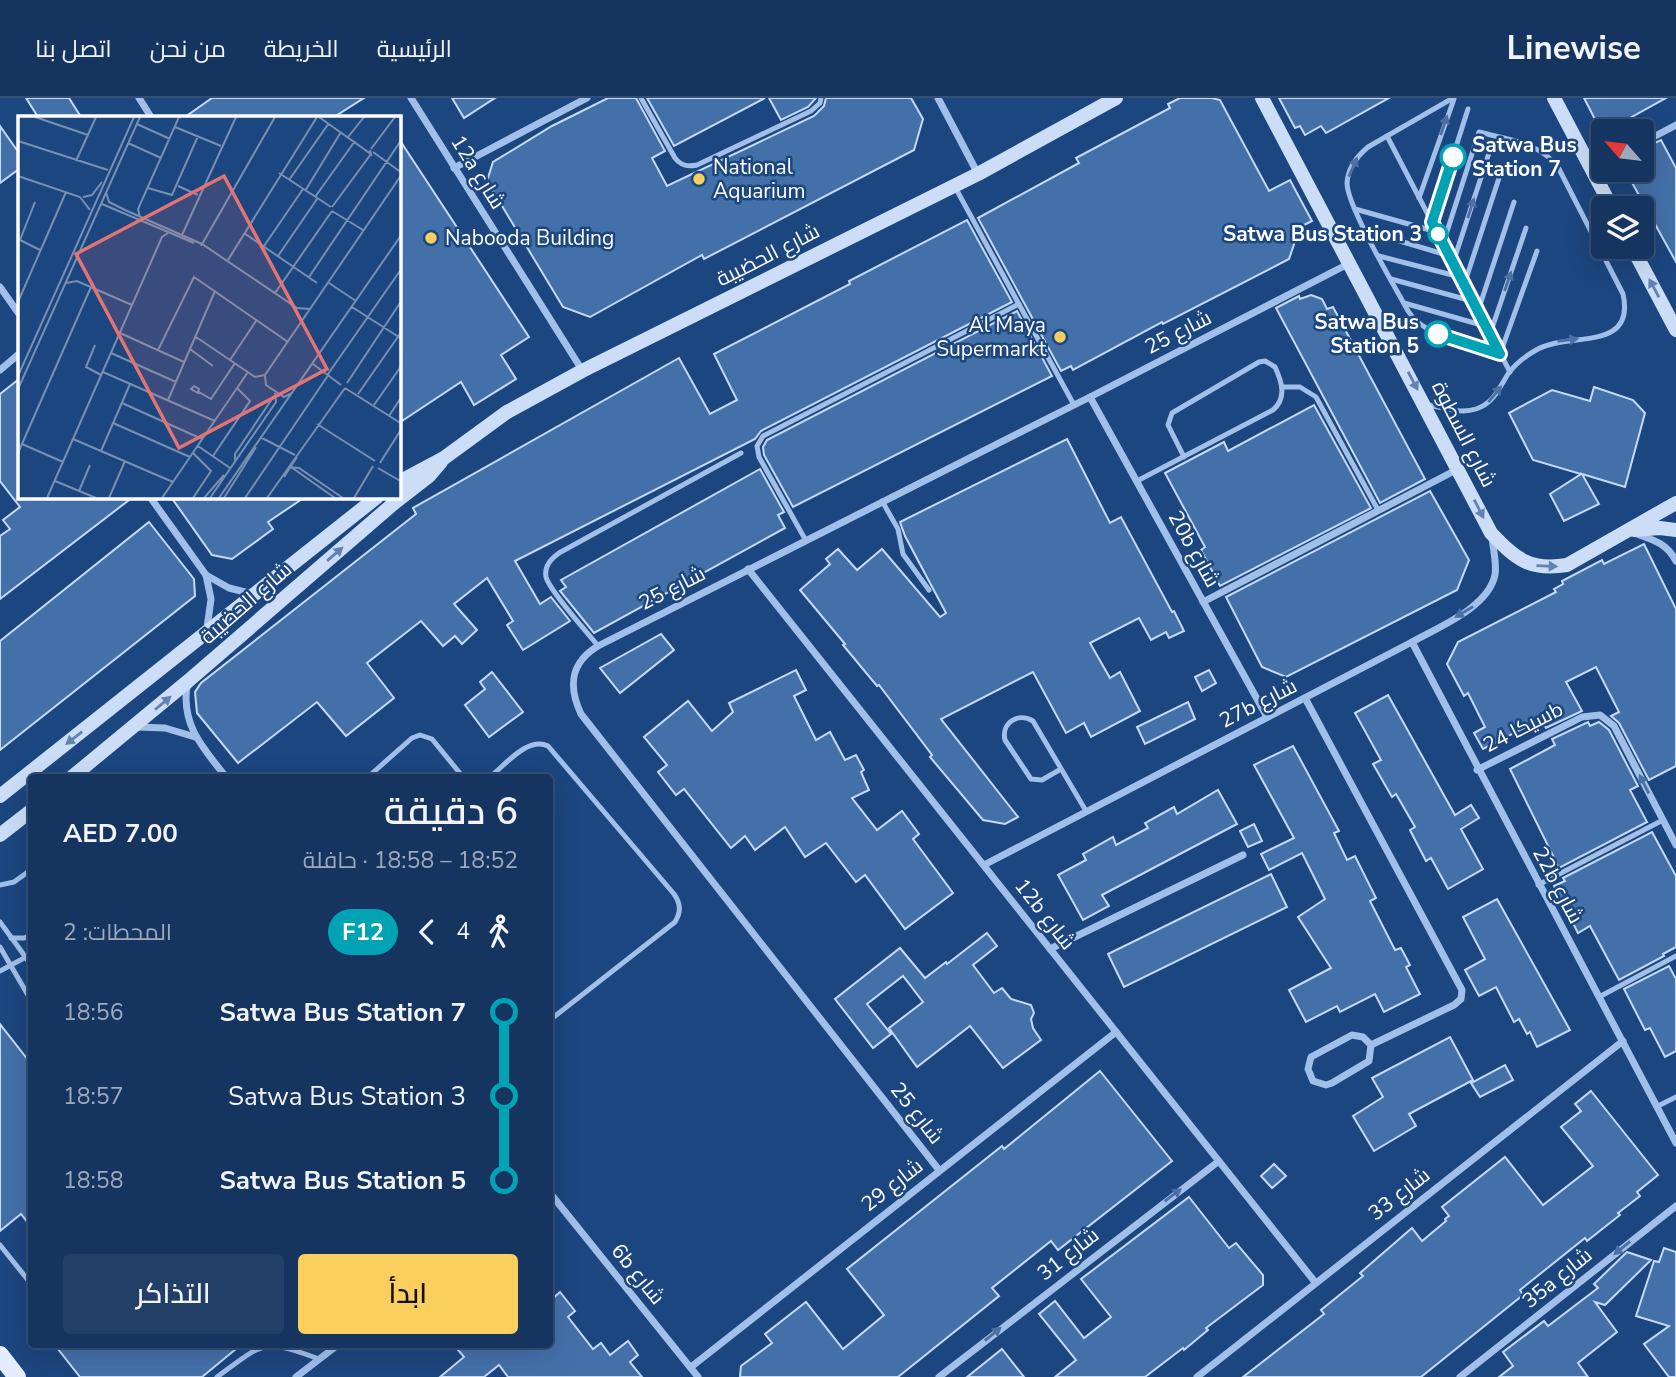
<!DOCTYPE html>
<html lang="ar">
<head>
<meta charset="utf-8">
<style>
	body { margin:0; font-family:"Nunito Sans",Cairo,sans-serif; background:#223f68; color:#f1f3f6; direction:rtl; height:100vh; display:flex; flex-direction:column; font-size:26px; white-space:nowrap }
	* { box-sizing:border-box; margin:0 }
	p { font-size:23px; color:#9daabd }
	.icon { flex:none; width:38px; height:38px; fill:none; stroke:currentColor; stroke-width:2; stroke-linecap:round; stroke-linejoin:round }
	.map { position:relative; flex:1; overflow:hidden; direction:ltr }
	.sheet { position:absolute; left:28px; top:676px; width:525px; height:574px; display:flex; flex-direction:column; background:#15345f; border-radius:7px; box-shadow:0 7px 28px #0002,0 0 0 2px #344f74; direction:rtl }
	.sheet>* { flex:none }
	.badge { padding:0 14px; border-radius:23px; font-size:24px; line-height:46px }
	.needle { width:46px; rotate:298deg }
	.buttons { position:absolute; left:1591px; top:21px; display:grid; gap:14px }
	.buttons a { display:grid; place-items:center; width:63px; height:63px; border-radius:7px; background:#15345f; box-shadow:0 7px 28px #0002,0 0 0 2px #344f74; font-size:35px }
	.map>.badge { position:absolute; translate:-50% -50%; box-shadow:0 0 0 4px #fff }
	.legs { display:flex; align-items:center; gap:10px; height:77px; padding:0 35px; font-size:23px }
	.legs p { margin-inline-start:auto }
	.head { display:flex; align-items:center; justify-content:space-between; height:119px; padding:0 35px }
	h1 { font-size:38px; font-weight:600; line-height:52px }
	.cta { display:flex; gap:14px; margin-top:auto; padding:14px 35px }
	.cta a { flex:1; height:80px; border-radius:7px; background:#facf5d; color:#111; font-size:28px; font-weight:600; line-height:80px; text-align:center }
	.cta a+a { background:#223f68; color:#f1f3f6 }
	ul { padding:0 35px; list-style:none }
	li { display:flex; align-items:center; gap:24px; height:84px; font-size:26px }
	li i { display:grid; place-items:center; width:10px; height:100%; margin:0 9px; background:currentColor }
	li i::after { content:''; width:18px; height:18px; margin:-9px; border:5px solid; border-radius:50%; background:#15345f }
	li p { margin-inline-start:auto }
	li:first-child i { background:linear-gradient(#0000 50%,currentColor 0) }
	li:last-child i { background:linear-gradient(currentColor 50%,#0000 0) }
	header { display:flex; align-items:center; gap:42px; box-sizing:border-box; height:98px; padding:0 35px; background:#15345f; border-bottom:2px solid #344f74 }
	header strong { font-size:33px }
	nav { display:flex; gap:38px; margin-inline-start:auto; font-size:24px }
	.map>svg:first-child { display:block }
</style>
</head>
<body>
<header>
<strong>Linewise</strong>
<nav><a>الرئيسية</a><a>الخريطة</a><a>من نحن</a><a>اتصل بنا</a></nav>
</header>
<div class="map">
<svg width="1676" height="1279" viewBox="0 0 1676 1279">
	<rect width="100%" height="100%" fill="#1c467f"/>
	<g fill="#4470a9" stroke="#c4daf7" stroke-width="2">
		<path d="M26,0h43l12,19h-43z"/>
		<path d="M212,0h152l-30,19h-149z"/>
		<path d="M452,0h43l-31,20z"/>
		<path d="M608,0h28l29,53 -13,7 15,28 147,-70 10,-10 2,-8h85l12,21 -9,31 -210,109 -2,-4 -112,62 -27,-10 -76,-126 6,-19 59,-36z"/>
		<path d="M647,0h118l-91,48z"/>
		<path d="M769,0h47l-8,9 -27,13z"/>
		<path d="M1180,0h32l8,2 49,91 21,-11 22,41 -12,6 -11,32 -126,65 -1,-2 -89,48 -2,-4 -10,5 -83,-153 101,-55 -3,-5 94,-50 -2,-4z"/>
		<path d="M1279,0h110l-63,35 -5,-7 -16,9 -5,-9 -5,2z"/>
		<path d="M1584,0h82l-56,31 -11,-2z"/>
		<path d="M0,28l19,27v16l-19,14z"/>
		<path d="M399,41l130,198 -28,18 15,24 -42,26 -13,-23 -62,41z"/>
		<path d="M1661,42l15,28v94l-51,-92h17v-21z"/>
		<path d="M967,122l45,82 -251,129 -6,8 -240,122 25,43 11,-7 19,24 -47,29 -16,-25 6,-4 -26,-43 -33,26 23,26 -15,14 -7,-8 -12,10 -22,-25 -54,42 27,35 -48,38 -29,-34 -79,61 -41,-50 -2,-21 6,-9 215,-169 -3,-6 266,-150 31,56 27,-14 -23,-46 136,-70 -1,-3z"/>
		<path d="M1311,197l11,4 5,10 6,-2 92,172 -45,24 -104,-195 23,-12 1,3z"/>
		<path d="M1017,213l35,65 -259,131 -29,-52 -1,-8 4,-7z"/>
		<path d="M19,281v118h114l-133,102v-63l10,-7 -7,-9 17,-13 -20,-26v-87z"/>
		<path d="M1594,289l39,13 12,13 -20,74 -43,-13 17,30 -35,17 -14,-27 31,-20 -48,-14 -24,-47 43,-23 38,11z"/>
		<path d="M1314,307l57,103 -151,78 -19,-36 4,-3 -40,-74 59,-31 4,9z"/>
		<path d="M1067,341l43,84 11,-6 51,95 2,-1 10,20 -15,7 -3,-6 -15,8 -12,-22 -49,25 20,35 10,-6 20,39 -49,26 -7,-14 -18,10 -33,-61 -92,47 77,98 -13,7 -22,-4 -53,-63 2,-2 -53,-70 -2,1 -34,-41 2,-1 -45,-54 30,-26 -4,-5 12,-10 19,21 25,-21 58,68 6,-4 -41,-77 -5,-14z"/>
		<path d="M760,371l24,43 -6,3 7,13 -191,105 -34,-42 6,-4 -5,-7z"/>
		<path d="M1430,393l39,69 -12,30 -171,87 -24,-10 -36,-70z"/>
		<path d="M171,399h134l-37,25 5,7 -41,30 -20,-4z"/>
		<path d="M149,424l45,57 1,17 -195,154v-109z"/>
		<path d="M1644,446l32,65v157l-27,14 -30,-57 -8,-7 8,-4 -23,-45 -30,15 16,29 -36,17 -5,-9 -58,30 -9,-16 11,-6 -17,-34 -4,3 -17,-32 11,-22 98,-50 -2,-3 9,-5 -1,-3 40,-21 2,4z"/>
		<path d="M661,536l13,16 -54,43 -20,-25z"/>
		<path d="M796,572l10,20 -12,6 22,44 14,-8 15,28 11,-5 8,15 -3,2 8,18 -17,8 25,32 25,-19 17,23 -6,5 40,54 -48,36 -40,-54 -9,7 -30,-39 -21,14 -20,-30 -30,23 -10,-14 -14,12 -47,-59 -8,6 -18,-23 9,-7 -23,-28 44,-36 24,30 21,-19 -4,-9z"/>
		<path d="M1209,572l7,13 -14,8 -7,-14z"/>
		<path d="M492,574l31,40 -34,25 -24,-32 20,-16 -5,-7z"/>
		<path d="M1388,597l67,120 16,-10 8,13 -18,11 22,40 -35,20 -17,-31 -5,3 -16,-31 5,-3 -19,-33 -4,3 -19,-33 8,-4 -26,-47z"/>
		<path d="M1188,604l7,17 -50,25 -8,-17z"/>
		<path d="M1588,624l2,4 9,-4 10,8 29,56 -8,4 17,32 -88,46 -49,-99 45,-24 -3,-6z"/>
		<path d="M1293,648l46,85 -5,2 13,27 8,-4 21,42 -6,3 25,49 6,-2 9,17 -4,2 14,27 -36,18 -9,-18 -35,18 -3,-6 -31,16 -17,-32 42,-22 -33,-51 27,-18 -23,-46 -33,17 -8,-16 33,-16 -40,-73z"/>
		<path d="M1218,692l19,34 -135,71 7,11 -26,14 -25,-45 28,-15 -3,-6 30,-17 3,8 32,-17 -3,-5 29,-16 3,7z"/>
		<path d="M1254,726l8,17 -14,6 -8,-16z"/>
		<path d="M1652,734l24,44v71l-13,7 1,2 -45,24 -29,-54 -12,7 -24,-47 11,-5 -2,-3z"/>
		<path d="M1271,776l16,33 -163,80 -16,-33z"/>
		<path d="M1497,801l73,131 -33,17 -7,-15 -3,2 -8,-15 -5,3 -18,-35 -17,9 -14,-26 20,-11 -22,-42z"/>
		<path d="M987,835l10,13 -24,19 21,28 8,-5 9,11 20,6 3,8 -3,6 2,9 8,12 -38,28 -33,-42 -53,41 -28,-39 34,-26 -20,-26 -36,28 24,30 -18,14 -38,-49 65,-51 25,30 21,-16 1,2z"/>
		<path d="M1669,868l7,13v72l-11,6 -15,-29 -5,2 -21,-41z"/>
		<path d="M0,926l32,41v163l-11,-14 -21,17z"/>
		<path d="M1450,939l23,43 -64,34 7,12 -42,25 -21,-35 30,-19 -11,-19z"/>
		<path d="M1505,967l8,15 -33,17 -9,-14z"/>
		<path d="M1100,973l72,90 -114,89 -7,-9 -59,47 7,8 -101,81h-158l1,-11 31,-23 -7,-9 41,-32 37,47 41,-34 -37,-46 155,-123 2,3z"/>
		<path d="M1591,993l67,84 -21,17 3,4 -22,17 2,2 -33,26 -2,-3 -65,52 3,5 -102,82h-178l81,-63 -3,-4 42,-34 -3,-3 52,-45 10,13 24,-20 -1,-2 4,-3 -7,-9 63,-50 38,48 50,-39 -32,-39 20,-16 -6,-7z"/>
		<path d="M1274,1066l12,12 -14,12 -11,-12z"/>
		<path d="M1189,1099l40,51 7,-5 27,32v10l-57,43 2,2 -24,20 -1,-2 -38,29h-90l21,-17 -37,-46 16,-13 29,37 27,-21 -30,-38z"/>
		<path d="M1664,1150l12,4v125h-7l-25,-33 25,-18 -33,-10 18,-55 5,1z"/>
		<path d="M1627,1154l24,8 -46,45 -10,-3 22,30 -39,31 10,14h-89l14,-11 -10,-14 41,-31 4,5 50,-38 -4,-4z"/>
		<path d="M560,1194l15,19 -7,6 25,32 8,-6 9,12 18,-14 10,14 -8,7 12,15h-134l-9,-12 -15,12h-44l24,-20 -11,-13h97v-43z"/>
		<path d="M54,1246h188l-40,33h-122z"/>
		<path d="M1002,1251l22,28h-57z"/>
	</g>
	<g fill="none" stroke-linecap="round" stroke-linejoin="round">
		<g stroke="#a0bfe9" stroke-width="5">
			<path d="M641,0l34,60c6,8 13,9 22,7l114,-54 9,-8 1,-5"/>
			<path d="M1453,0l-85,49c-12,10 -20,21 -21,36 0,23 48,104 61,128 17,27 63,33 92,43l37,-103"/>
			<path d="M1387,38l123,236"/>
			<path d="M955,89l119,218"/>
			<path d="M1419,100l35,-99"/>
			<path d="M1355,111l82,23"/>
			<path d="M1432,124l36,-113"/>
			<path d="M1366,133l84,25"/>
			<path d="M1379,158l81,21"/>
			<path d="M1453,165l36,-110"/>
			<path d="M1391,181l81,22"/>
			<path d="M1464,187l36,-110"/>
			<path d="M1404,205l81,23"/>
			<path d="M1478,213l36,-109"/>
			<path d="M1490,236l36,-106"/>
			<path d="M1282,289h18l16,10 62,113"/>
			<path d="M1428,307c16,3 33,9 48,4 18,-6 23,-21 32,-35 7,-10 19,-19 30,-25 31,-17 98,3 85,-55l-64,-125c-18,-27 -51,-29 -80,-37l-36,112"/>
			<path d="M1137,383l136,-71c14,-12 9,-28 2,-43l-10,-6 -6,1 -87,51 -4,12 16,32"/>
			<path d="M882,403l16,28 5,25 26,36"/>
			<path d="M805,441l-46,-82 -2,-11 6,-10 256,-132"/>
			<path d="M598,548c-11,-14 -49,-56 -52,-69 -2,-11 5,-18 13,-24l182,-100"/>
			<path d="M1061,671l-19,11 -11,-1 -26,-39c-4,-17 13,-28 28,-19l53,90"/>
			<path d="M368,679l44,-39 8,-3 12,4 31,38"/>
			<path d="M490,679c15,-12 38,-41 58,-31l126,148c7,10 7,18 1,28l-125,98"/>
			<path d="M0,787l14,-3 18,-13"/>
			<path d="M1538,787l125,-65"/>
			<path d="M0,824l32,44"/>
			<path d="M11,840h13l8,-3"/>
			<path d="M0,849l32,55"/>
			<path d="M0,873l26,-14"/>
			<path d="M1599,899l77,-41"/>
			<path d="M1656,1009l20,-10"/>
			<path d="M0,1147l32,40"/>
			<path d="M217,1279c48,-35 45,-39 102,-18"/>
		</g>
		<g stroke="#a0bfe9" stroke-width="7">
			<path d="M139,0l12,19"/>
			<path d="M411,0l171,272"/>
			<path d="M938,0l40,76"/>
			<path d="M1642,45l34,-18"/>
			<path d="M454,70l133,-70"/>
			<path d="M1592,72l11,-6"/>
			<path d="M0,189l19,27"/>
			<path d="M0,272l19,-16"/>
			<path d="M1090,299l177,320"/>
			<path d="M150,399l56,78 5,24 -4,29"/>
			<path d="M1637,436c17,6 30,10 39,27"/>
			<path d="M748,471l567,713"/>
			<path d="M206,477l23,13 24,6"/>
			<path d="M1203,504l255,-133"/>
			<path d="M1412,544l264,501"/>
			<path d="M187,588c-6,39 16,62 39,91"/>
			<path d="M1305,600l157,292 -1,9 -7,6 -83,40"/>
			<path d="M137,629l28,1 30,9"/>
			<path d="M1477,672l105,-53 18,-2 14,11 62,119"/>
			<path d="M984,767l428,-223c26,-15 76,-34 83,-67 2,-12 -2,-26 -3,-38"/>
			<path d="M1050,851l193,-94"/>
			<path d="M1352,937l11,2 8,8 -2,16 -37,22 -6,2 -13,-4 -5,-12 3,-12z"/>
			<path d="M939,1072l-358,-456c-13,-28 -11,-51 17,-68l492,-249 260,-134"/>
			<path d="M550,1095l148,184"/>
			<path d="M691,1269l425,-335"/>
			<path d="M296,1279l43,-33"/>
			<path d="M939,1279l280,-216"/>
			<path d="M1197,1279l426,-336"/>
			<path d="M1460,1279l216,-171"/>
		</g>
		<g stroke="#cbddf7" stroke-width="14">
			<path d="M1262,0l229,435c25,26 38,38 76,32l109,-62"/>
			<path d="M1554,0l58,110"/>
			<path d="M1632,149l44,83"/>
			<path d="M399,384l45,-24 63,-46 75,-41 396,-197 138,-76"/>
			<path d="M1634,432l26,-2 16,2"/>
			<path d="M72,679l115,-95 206,-178 36,-28 12,-14"/>
			<path d="M0,698l377,-299"/>
			<path d="M0,737l32,-25"/>
		</g>
		<path stroke="#e3edfe" stroke-width="18" d="M0,1257l17,22"/>
	</g>
	<defs><path id="oneway-solid" d="M-6-.8H1V-3.2L6.5 0L1 3.2V.8H-6Z" transform="scale(1.75)"/></defs>
	<g fill="#4a70a4">
		<use href="#oneway-solid" transform="translate(1444 27) rotate(-71)"/>
		<use href="#oneway-solid" transform="translate(1353 69) rotate(-66)"/>
		<use href="#oneway-solid" transform="translate(1471 110) rotate(-72)"/>
		<use href="#oneway-solid" transform="translate(1508 183) rotate(-71)"/>
		<use href="#oneway-solid" transform="translate(1568 242) rotate(-8)"/>
		<use href="#oneway-solid" transform="translate(1495 296) rotate(-51)"/>
		<use href="#oneway-solid" transform="translate(1464 514) rotate(149)"/>
		<use href="#oneway-solid" transform="translate(1644 686) rotate(-117)"/>
		<use href="#oneway-solid" transform="translate(1173 1097) rotate(-37)"/>
		<use href="#oneway-solid" transform="translate(1622 1150) rotate(141)"/>
		<use href="#oneway-solid" transform="translate(993 1236) rotate(-39)"/>
	</g>
	<g fill="#6282af">
		<use href="#oneway-solid" transform="translate(1654 190) rotate(-118)"/>
		<use href="#oneway-solid" transform="translate(1413 283) rotate(62)"/>
		<use href="#oneway-solid" transform="translate(1479 411) rotate(63)"/>
		<use href="#oneway-solid" transform="translate(335 456) rotate(-41)"/>
		<use href="#oneway-solid" transform="translate(1547 468) rotate(2)"/>
		<use href="#oneway-solid" transform="translate(163 605) rotate(-40)"/>
		<use href="#oneway-solid" transform="translate(74 640) rotate(142)"/>
	</g>
	<g fill="none" stroke-linecap="round" stroke-linejoin="round">
		<defs>
			<path id="line-1" d="M1438,236l62,20 -68,-132 21,-65"/>
		</defs>
		<use href="#line-1" stroke="#fff" stroke-width="16"/>
		<use href="#line-1" stroke="#00a3b4" stroke-width="10"/>
	</g>
	<g fill="#fff" stroke="#00a3b4" stroke-width="3.5">
		<circle cx="1453" cy="59" r="12"/>
		<circle cx="1438" cy="136" r="9"/>
		<circle cx="1438" cy="236" r="12"/>
	</g>
	<g fill="#facf5d" stroke="#1c467f" stroke-width="2.5">
		<circle cx="699" cy="81" r="7"/>
		<circle cx="431" cy="140" r="7"/>
		<circle cx="1060" cy="239" r="7"/>
	</g>
	<g text-anchor="middle" dominant-baseline="central" stroke-width="5" stroke-linejoin="round" paint-order="stroke">
		<g font-size="21" font-weight="bold" fill="#fff" stroke="#1c467f" text-anchor="end">
			<text x="1472" y="47" text-anchor="start">Satwa Bus<tspan x="1472" dy="24">Station 7</tspan></text>
			<text x="1422" y="136">Satwa Bus Station 3</text>
			<text x="1419" y="224">Satwa Bus<tspan x="1419" dy="24">Station 5</tspan></text>
		</g>
		<g font-size="21" fill="#fff" stroke="#1c467f" text-anchor="start">
			<text x="713" y="69">National<tspan x="713" dy="24">Aquarium</tspan></text>
			<text x="445" y="140">Nabooda Building</text>
			<text x="1046" y="227" text-anchor="end">Al Maya<tspan x="1046" dy="24">Supermarkt</tspan></text>
		</g>
		<g font-size="21" fill="#fff" stroke="#1c467f">
			<text transform="translate(478 74) rotate(58)">12a شارع</text>
			<text transform="translate(768 157) rotate(-27)">شارع الحضيبة</text>
			<text transform="translate(1178 234) rotate(-27)">شارع 25</text>
			<text transform="translate(1464 336) rotate(63)">شارع السطوة</text>
			<text transform="translate(1194 451) rotate(61)">20b شارع</text>
			<text transform="translate(672 490) rotate(-27)">شارع 25</text>
			<text transform="translate(246 505) rotate(-41)">شارع الحضيبة</text>
			<text transform="translate(1258 605) rotate(-27)">27b شارع</text>
			<text transform="translate(1523 629) rotate(-27)">سيكا 24b</text>
			<text transform="translate(1558 787) rotate(62)">22b شارع</text>
			<text transform="translate(1045 816) rotate(52)">12b شارع</text>
			<text transform="translate(917 1015) rotate(52)">شارع 25</text>
			<text transform="translate(892 1087) rotate(-38)">شارع 29</text>
			<text transform="translate(1399 1096) rotate(-38)">شارع 33</text>
			<text transform="translate(1068 1156) rotate(-38)">شارع 31</text>
			<text transform="translate(638 1176) rotate(51)">6b شارع</text>
			<text transform="translate(1557 1180) rotate(-39)">35a شارع</text>
		</g>
	</g>
	<g transform="translate(18 18)">
		<rect width="383" height="383" fill="#1c467f"/>
		<path fill="none" stroke="#7790b2" stroke-width="2" d="M17,1l53,18M301,1l52,37 -1,-4M119,8l33,15M157,11l46,19M330,21l16,-20M0,25l90,29M110,27l33,15M353,33l24,-32M355,36l29,21M58,45l20,-44M261,57l52,34M0,60l62,21 10,13M271,64l40,-57M160,70l20,9M130,72l24,7 26,-59M287,75l36,-59M88,76l3,10 16,8M65,81l9,-2 10,-13M297,81l40,-56M84,88l92,39M314,91l39,-53M107,94l77,34 95,64 13,1M314,95l31,19M122,101l-2,-8 41,-92M226,117l73,50M164,119l54,-118M2,124l15,-38M2,124l20,10M183,130l74,-129M246,130l39,-57M260,140l39,-57M210,144l89,-143M291,161l93,-138M48,167l11,-2 55,24M311,167l27,18M257,177l57,-82M0,186l48,-110M334,191l50,32M102,217l64,29M178,221l59,40 10,-2M77,229l-9,22 15,8M172,233l23,17M140,234l36,-73 94,65M93,237l65,29M212,244l26,-39M295,248l28,21M85,256l112,49M310,258l74,-106M0,260l116,-259M329,267l55,-83M176,270l5,3 -1,4 -7,-4zM327,272l57,36M0,273l122,-272M181,276l12,7 24,-36M274,277l-8,4 -18,-12 -1,-10 137,-201M340,278l44,-63M150,284l47,-109M104,287l80,36M356,289l28,-40M371,300l13,-20M95,307l77,34M299,308l58,37M242,321l35,18M55,323l100,43M4,328l41,18M180,330l32,22M83,335l29,-67M0,337l73,-166M175,337l18,18 -18,27M195,340l37,-55 -13,-13M217,345v-7l39,-58M362,347l22,-35M270,351l11,1 44,30M273,351l44,31M360,352l24,14M266,361l13,-20M37,365l41,17M61,375l11,-26M29,382l115,-261 6,-4M91,382l16,-37M144,382l86,-126M186,382l20,-23M192,382l66,-96 -1,-9M201,382l183,-264M206,382l32,-51M227,382l84,-124M249,382l78,-110M336,382l19,-32"/>
		<path fill="#e47373" fill-opacity="0.15" stroke="#e47373" stroke-width="3.5" d="M206,60l103,193 -148,79 -103,-194z"/>
		<rect width="383" height="383" fill="none" stroke="#fff" stroke-width="3.5"/>
	</g>
</svg>
<div class="buttons">
<a><svg class="needle" viewBox="-14 -14 28 28"><path d="M0-13l5 13h-10z" fill="#e53935"/><path d="M0 13l5-13h-10z" fill="#9daabd"/></svg></a>
<a><svg class="icon" aria-label="layers" viewBox="0 0 24 24"><path d="M12 4l9 5-9 5-9-5zM3 14l9 5 9-5"/></svg></a>
</div>
<section class="sheet">
<div class="head"><div><h1>6 دقيقة</h1><p>18:52 – 18:58 · حافلة</p></div><b>AED 7.00</b></div>
<div class="legs"><svg class="icon" aria-label="walk" viewBox="0 0 24 24"><circle cx="13" cy="4" r="2"/><path d="M13 8l-2 6 4 7M11 14l-3 7M7 12l3-4h3l4 4"/></svg>4<svg class="icon" aria-label="back" viewBox="0 0 24 24"><path d="M15 5l-7 7 7 7"/></svg><b class="badge" style="background:#00a3b4;color:#fff">F12</b><p>المحطات: 2</p></div>
<ul>
<li><i style="color:#00a3b4"></i><b>Satwa Bus Station 7</b><p>18:56</p></li>
<li><i style="color:#00a3b4"></i><span>Satwa Bus Station 3</span><p>18:57</p></li>
<li><i style="color:#00a3b4"></i><b>Satwa Bus Station 5</b><p>18:58</p></li>
</ul>
<div class="cta"><a>ابدأ</a><a>التذاكر</a></div>
</section>
</div>
</body>
</html>
